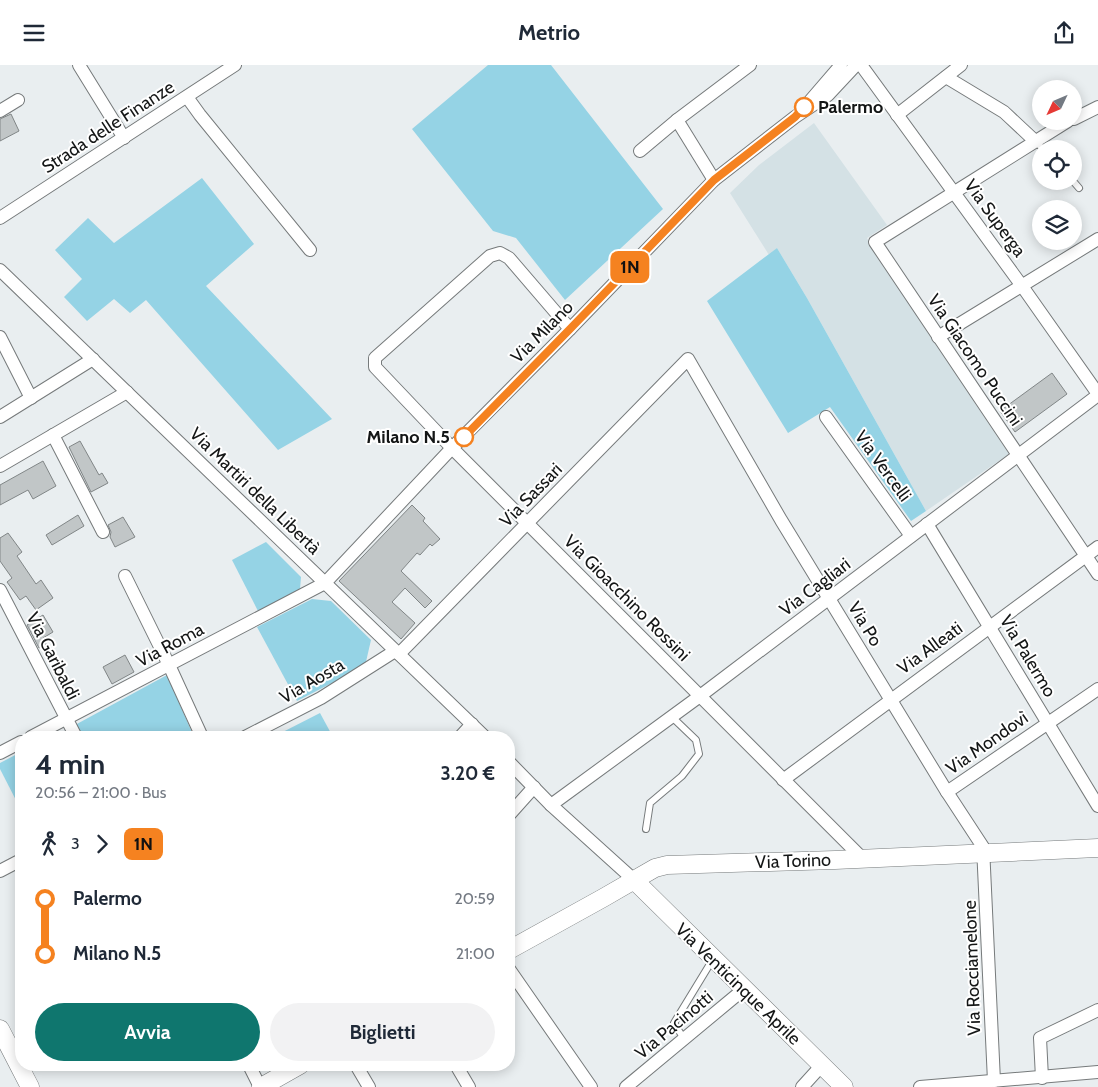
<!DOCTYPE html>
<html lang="it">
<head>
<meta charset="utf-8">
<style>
	body { margin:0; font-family:Cabin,sans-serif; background:#f2f2f3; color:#1f2937; height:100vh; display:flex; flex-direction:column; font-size:19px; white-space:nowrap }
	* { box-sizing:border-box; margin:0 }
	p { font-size:16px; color:#747a83 }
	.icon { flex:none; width:28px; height:28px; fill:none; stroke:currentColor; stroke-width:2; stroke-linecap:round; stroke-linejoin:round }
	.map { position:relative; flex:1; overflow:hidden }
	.sheet { position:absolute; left:15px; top:666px; width:500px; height:340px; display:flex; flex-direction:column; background:#fff; border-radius:20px; box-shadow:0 2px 12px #0003 }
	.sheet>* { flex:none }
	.badge { padding:0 10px; border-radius:8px; font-size:18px; line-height:32px }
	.needle { width:32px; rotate:226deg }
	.tools { position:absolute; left:1032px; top:15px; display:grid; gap:10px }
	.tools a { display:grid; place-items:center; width:50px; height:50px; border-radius:50%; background:#fff; box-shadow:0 2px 12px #0003; font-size:25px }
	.map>.badge { position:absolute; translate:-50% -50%; box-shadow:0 0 0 2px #fff }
	.legs { display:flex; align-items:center; gap:8px; height:55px; padding:0 20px; font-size:16px }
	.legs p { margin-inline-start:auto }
	.overview { display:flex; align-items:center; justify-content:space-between; height:85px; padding:0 20px }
	h1 { font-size:28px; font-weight:700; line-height:38px }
	.action { display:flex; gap:10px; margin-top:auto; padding:10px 20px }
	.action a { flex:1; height:58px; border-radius:30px; background:#0f766e; color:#fff; font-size:20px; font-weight:700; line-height:58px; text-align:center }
	.action a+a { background:#f2f2f3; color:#1f2937 }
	ul { padding:0 20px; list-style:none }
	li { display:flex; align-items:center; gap:18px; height:55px; font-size:19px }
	li i { display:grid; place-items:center; width:8px; height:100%; margin:0 6px; background:currentColor }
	li i::after { content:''; width:12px; height:12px; margin:-6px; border:4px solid; border-radius:50%; background:#fff }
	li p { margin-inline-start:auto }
	li:first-child i { background:linear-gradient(#0000 50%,currentColor 0) }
	li:last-child i { background:linear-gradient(currentColor 50%,#0000 0) }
	header { display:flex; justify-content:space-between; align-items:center; height:65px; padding:0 20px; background:#fff; font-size:22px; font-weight:700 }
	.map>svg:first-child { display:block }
</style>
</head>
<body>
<header><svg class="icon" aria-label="menu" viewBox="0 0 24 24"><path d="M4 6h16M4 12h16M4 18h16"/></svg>Metrio<svg class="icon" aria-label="share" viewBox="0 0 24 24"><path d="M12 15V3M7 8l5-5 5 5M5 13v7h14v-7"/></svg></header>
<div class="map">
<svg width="1098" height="1022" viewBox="0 0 1098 1022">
	<rect width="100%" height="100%" fill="#e9eef0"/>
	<path fill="#d4e1e5" d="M814,58l73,102 -20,13 9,18 133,198 -83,57 -119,-213 -30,-50 -8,7 -39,-62 29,-28z"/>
	<g fill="#95d3e5">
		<path d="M488,0h63l112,144 -98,91 -49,-62 -23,-7 -81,-102z"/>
		<path d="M202,113l52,66 -48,42 126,133 -54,31 -132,-150 -16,13 -16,-14 -27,22 -23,-24 18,-18 -27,-29 33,-32 26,25z"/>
		<path d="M777,183l30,50 119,213 -15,10 -81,-114 -42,26 -81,-132z"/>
		<path d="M266,477l35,35 -1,12 -42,22 -26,-51z"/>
		<path d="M312,534l19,2 40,39 -6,26 -68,35 -40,-74z"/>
		<path d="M167,610l27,62h-112l-7,-12z"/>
		<path d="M320,648l13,24h-60z"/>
		<path d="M21,687v58l-21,-41v-6z"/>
	</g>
	<g fill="#c1c6c7" stroke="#818687">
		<path d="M11,49l8,17 -19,10v-22z"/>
		<path d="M1052,308l15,21 -52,38 -15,-21z"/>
		<path d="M80,376l19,34 3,-2 6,10 -17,9 -22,-45z"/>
		<path d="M43,396l13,25 -23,13 -5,-9 -28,15v-20z"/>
		<path d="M412,440l13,13 -2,3 17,18 -8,7 -2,-2 -10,11 -3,-2 -16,18 31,30 -7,7 -20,-20 -13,14 23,21 -14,16 -62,-58z"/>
		<path d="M78,450l6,11 -32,19 -6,-10z"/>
		<path d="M123,452l12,20 -20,10 -5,-10 1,-5 -3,-7z"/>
		<path d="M8,468l14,19 -5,4 19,28 5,-4 12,18 -17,12 -10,-14 -6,4 -13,-18 5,-4 -12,-17v-23z"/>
		<path d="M43,550l10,17 -10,6 3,6 -7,4 -12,-23z"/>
		<path d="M125,590l9,17 -22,12 -9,-17z"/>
	</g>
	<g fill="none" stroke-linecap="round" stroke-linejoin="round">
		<defs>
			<g id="lane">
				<path d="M1035,76l8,8"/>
				<path d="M1073,116l6,7"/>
				<path d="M646,764l4,-26 32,-27 17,-22 -3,-14 -24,-23"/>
				<path d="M684,974l-10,-16 39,-64"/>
			</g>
			<g id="street">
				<path d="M79,0l45,73"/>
				<path d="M861,0l161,221 76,108"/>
				<path d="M946,12l58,35 31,29"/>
				<path d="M187,32l13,18 110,135"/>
				<path d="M810,36l31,-36"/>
				<path d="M0,46l18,-11"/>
				<path d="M897,50l64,-50"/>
				<path d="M1074,54l24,-12"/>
				<path d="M677,55l37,60"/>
				<path d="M1068,56l-193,121 223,332"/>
				<path d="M640,86l37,-31 73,-55"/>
				<path d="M0,153l235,-153"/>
				<path d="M0,205l485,467"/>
				<path d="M570,264l-61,-71 -9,-5 -10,3 -115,102v9l77,81 411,411"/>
				<path d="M0,272l31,61"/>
				<path d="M938,272l160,-98"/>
				<path d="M0,352l93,-58"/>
				<path d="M826,352l85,119"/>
				<path d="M53,370l50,97"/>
				<path d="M0,401l127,-74"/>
				<path d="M927,459l171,282"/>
				<path d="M125,511l44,89 33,72"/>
				<path d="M0,525l76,147"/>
				<path d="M399,589l289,-295 93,161 166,272 36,55 11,234"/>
				<path d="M31,672l294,-154 127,-135 118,-119 144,-149 81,-63 33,-22 28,-30"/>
				<path d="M245,672l76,-39 74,-47"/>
				<path d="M460,672l12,-13"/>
				<path d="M0,688l21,-11"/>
				<path d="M509,697l42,43 83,75"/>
				<path d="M783,715l315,-233"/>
				<path d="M947,727l151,-103"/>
				<path d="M551,740l149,-109 398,-301"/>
				<path d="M509,750l25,-28"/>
				<path d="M0,806l21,-11"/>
				<path d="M509,904l82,118"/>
				<path d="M249,1000l11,22"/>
				<path d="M356,1000l13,22"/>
				<path d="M456,1000l13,22"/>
				<path d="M1042,1013l-2,-40 58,-28"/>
				<path d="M626,1022l118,-98"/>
				<path d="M802,1022l20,-22"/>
				<path d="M920,1022l178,-15"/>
			</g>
			<g id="secondary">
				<path d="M634,815l210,207"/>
				<path d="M509,885l94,-52 52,-30 12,-3 168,-5 263,-12"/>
				<path d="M0,964l30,58"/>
				<path d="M261,1022l39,-22"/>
			</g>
		</defs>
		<use href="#lane" stroke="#767a7b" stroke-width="8"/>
		<use href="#street" stroke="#767a7b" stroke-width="14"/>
		<use href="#secondary" stroke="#767a7b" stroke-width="19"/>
		<use href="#lane" stroke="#fff" stroke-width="6"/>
		<use href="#street" stroke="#fff" stroke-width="12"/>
		<use href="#secondary" stroke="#fff" stroke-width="18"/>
	</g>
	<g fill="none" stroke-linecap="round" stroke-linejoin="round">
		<defs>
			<path id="line-1" d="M464,372l106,-108 144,-149 81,-63 9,-10"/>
		</defs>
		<use href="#line-1" stroke="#fff" stroke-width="11"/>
		<use href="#line-1" stroke="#f58220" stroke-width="8"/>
	</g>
	<g fill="#fff" stroke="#f58220" stroke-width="2.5">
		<circle cx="804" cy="42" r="9"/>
		<circle cx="464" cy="372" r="9"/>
	</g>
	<g text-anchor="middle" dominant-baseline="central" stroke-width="4" stroke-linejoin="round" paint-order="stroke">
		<g font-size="18" font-weight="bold" fill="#141616" stroke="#fff" text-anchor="start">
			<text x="818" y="42">Palermo</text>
			<text x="450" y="372" text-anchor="end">Milano N.5</text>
		</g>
		<g font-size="18" fill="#141616" stroke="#fff">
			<text transform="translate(108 62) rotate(-33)">Strada delle Finanze</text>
			<text transform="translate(995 153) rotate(54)">Via Superga</text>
			<text transform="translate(542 267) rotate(-45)">Via Milano</text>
			<text transform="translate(975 295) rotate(56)">Via Giacomo Puccini</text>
			<text transform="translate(883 401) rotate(54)">Via Vercelli</text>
			<text transform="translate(255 426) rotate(44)">Via Martiri della Libertà</text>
			<text transform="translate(531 430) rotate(-46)">Via Sassari</text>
			<text transform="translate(815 522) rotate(-37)">Via Cagliari</text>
			<text transform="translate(627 533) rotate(45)">Via Gioacchino Rossini</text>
			<text transform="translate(865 559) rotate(59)">Via Po</text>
			<text transform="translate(170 580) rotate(-28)">Via Roma</text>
			<text transform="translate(930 583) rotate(-36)">Via Alleati</text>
			<text transform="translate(53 591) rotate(63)">Via Garibaldi</text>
			<text transform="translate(1028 591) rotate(59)">Via Palermo</text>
			<text transform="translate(312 616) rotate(-30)">Via Aosta</text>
			<text transform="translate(987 678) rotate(-35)">Via Mondovì</text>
			<text transform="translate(793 796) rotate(-2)">Via Torino</text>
			<text transform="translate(972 903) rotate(-92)">Via Rocciamelone</text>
			<text transform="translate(738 919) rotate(44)">Via Venticinque Aprile</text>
			<text transform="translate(674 960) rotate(-40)">Via Pacinotti</text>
		</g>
	</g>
</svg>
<div class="tools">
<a><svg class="needle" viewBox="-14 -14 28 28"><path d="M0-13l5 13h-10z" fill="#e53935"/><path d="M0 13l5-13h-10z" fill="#747a83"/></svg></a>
<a><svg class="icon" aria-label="locate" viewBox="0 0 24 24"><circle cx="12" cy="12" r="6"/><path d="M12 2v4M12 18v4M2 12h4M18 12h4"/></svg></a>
<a><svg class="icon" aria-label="layers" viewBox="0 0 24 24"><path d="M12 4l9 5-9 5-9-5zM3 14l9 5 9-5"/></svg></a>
</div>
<b class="badge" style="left:630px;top:202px;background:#f58220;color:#111">1N</b>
<section class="sheet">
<div class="overview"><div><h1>4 min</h1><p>20:56 – 21:00 · Bus</p></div><b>3.20 €</b></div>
<div class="legs"><svg class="icon" aria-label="walk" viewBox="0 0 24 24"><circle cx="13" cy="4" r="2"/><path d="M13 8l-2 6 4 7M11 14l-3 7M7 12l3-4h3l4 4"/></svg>3<svg class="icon" aria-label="forward" viewBox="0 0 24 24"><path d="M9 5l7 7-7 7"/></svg><b class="badge" style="background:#f58220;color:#111">1N</b></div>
<ul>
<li><i style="color:#f58220"></i><b>Palermo</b><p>20:59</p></li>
<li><i style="color:#f58220"></i><b>Milano N.5</b><p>21:00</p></li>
</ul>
<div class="action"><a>Avvia</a><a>Biglietti</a></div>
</section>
</div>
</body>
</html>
